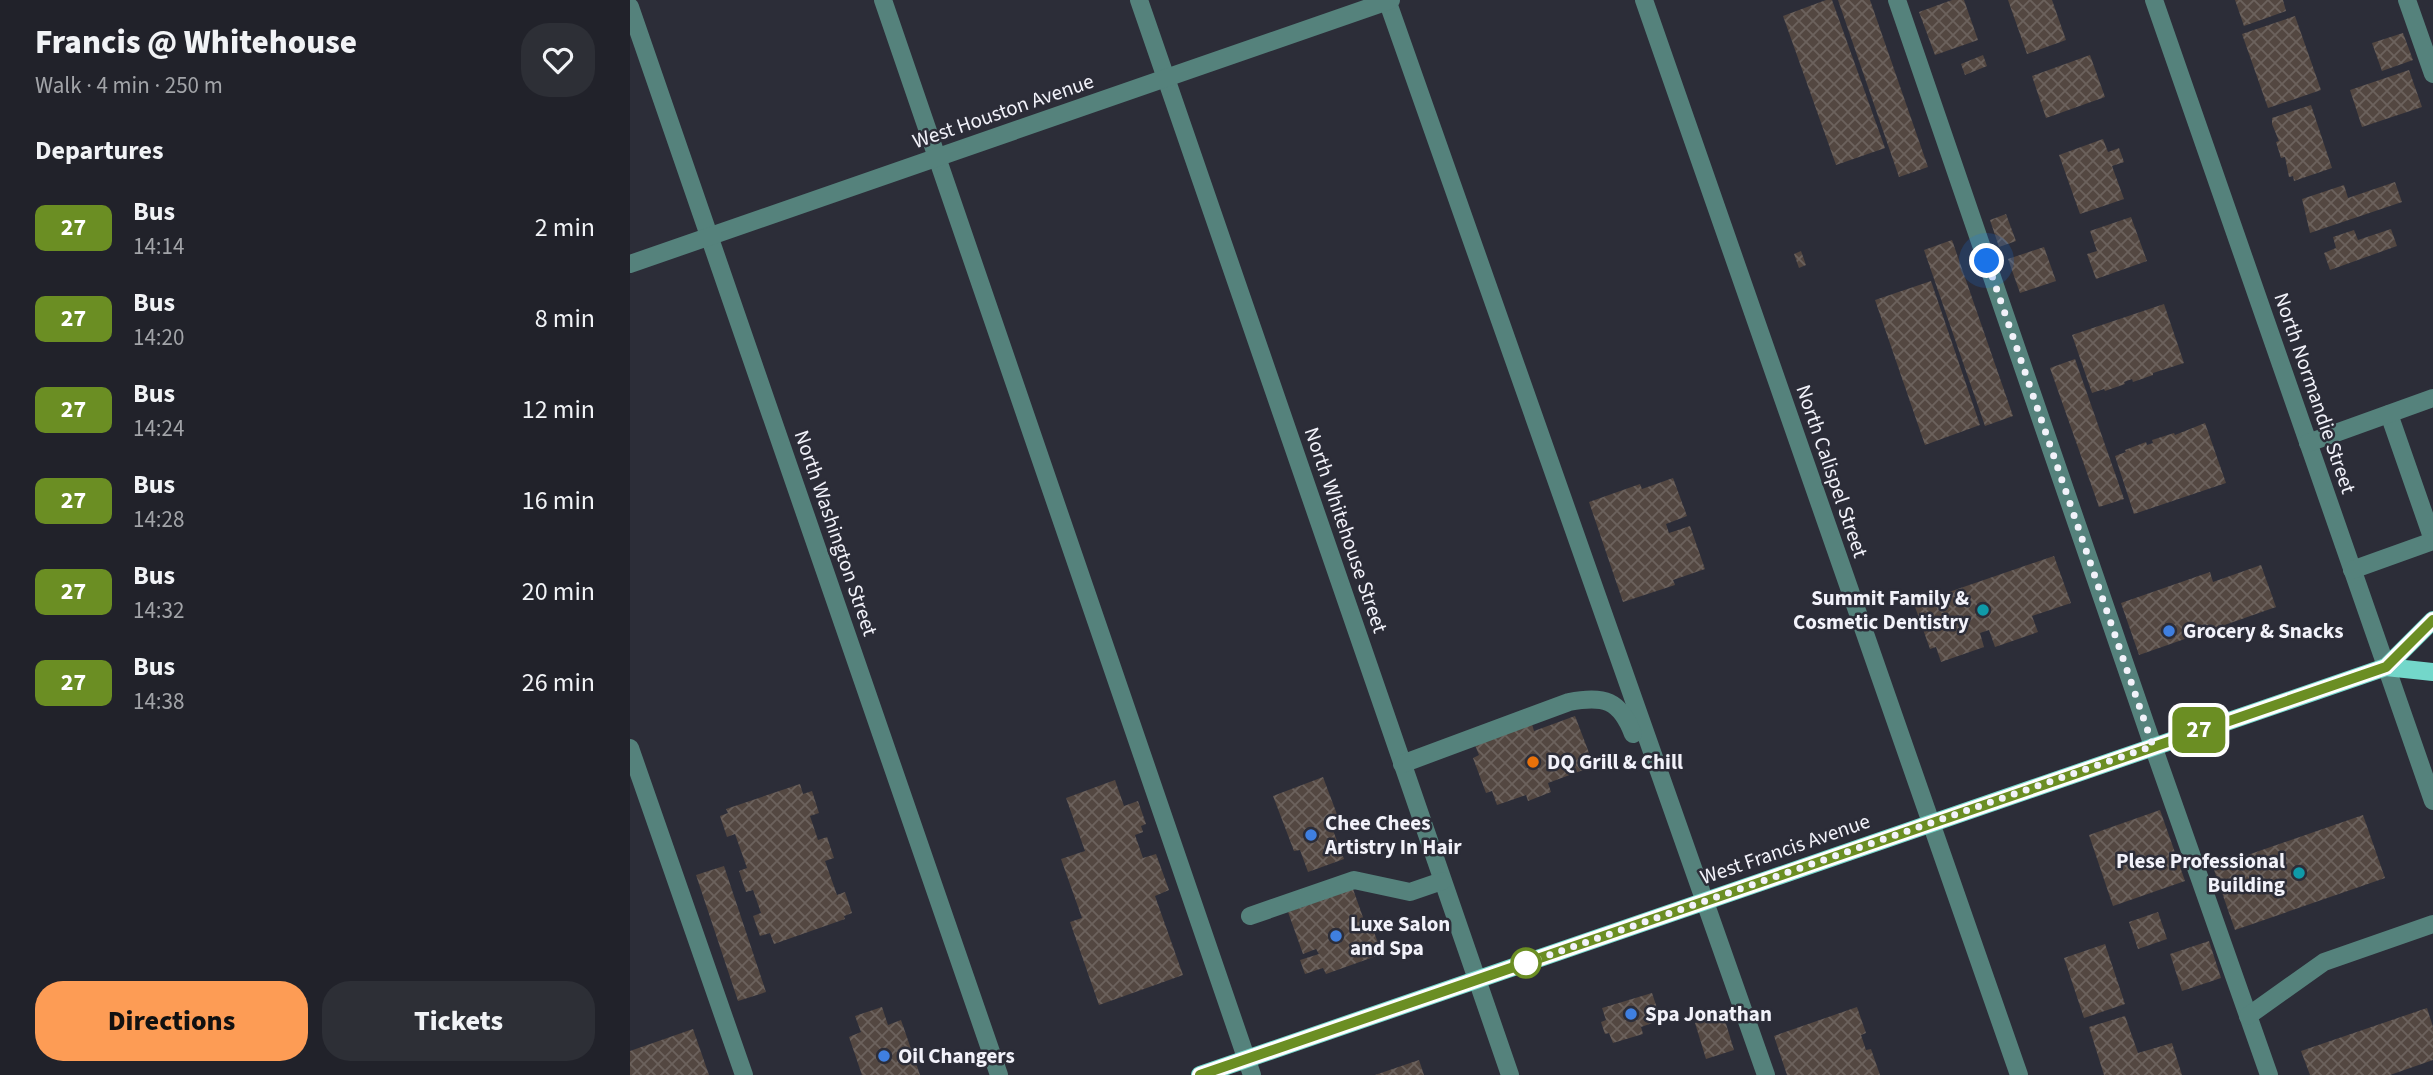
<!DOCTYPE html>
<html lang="en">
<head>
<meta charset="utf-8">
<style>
	body { margin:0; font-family:"Source Sans 3",sans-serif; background:#2d2f36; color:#f1f3f6; height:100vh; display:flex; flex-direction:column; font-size:26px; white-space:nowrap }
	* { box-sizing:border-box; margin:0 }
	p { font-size:23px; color:#a2a4a8 }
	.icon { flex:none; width:38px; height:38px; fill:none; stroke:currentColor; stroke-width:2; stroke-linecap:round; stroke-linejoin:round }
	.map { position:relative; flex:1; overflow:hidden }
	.sheet { display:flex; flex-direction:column; background:#21222a; width:630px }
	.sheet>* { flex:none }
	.badge { padding:0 14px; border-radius:10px; font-size:24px; line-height:46px }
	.you { position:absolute; width:35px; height:35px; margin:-18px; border:5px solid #fff; border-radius:50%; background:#1a73e8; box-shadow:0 0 0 10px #1a73e833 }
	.map>.badge { position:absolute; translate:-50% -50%; box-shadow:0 0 0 4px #fff }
	h2 { padding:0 35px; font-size:26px; line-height:63px }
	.round { display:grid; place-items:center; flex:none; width:74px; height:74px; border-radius:28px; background:#2d2f36 }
	.summary { display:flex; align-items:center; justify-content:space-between; height:119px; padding:0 35px }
	h1 { font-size:33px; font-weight:800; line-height:52px }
	.button { display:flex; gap:14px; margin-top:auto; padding:14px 35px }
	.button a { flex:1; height:80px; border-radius:28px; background:#fd9c55; color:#111; font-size:28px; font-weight:800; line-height:80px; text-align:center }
	.button a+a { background:#2d2f36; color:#f1f3f6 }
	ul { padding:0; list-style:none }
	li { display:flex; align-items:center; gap:21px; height:91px; padding:0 35px }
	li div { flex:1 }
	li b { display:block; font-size:26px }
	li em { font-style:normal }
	li .badge { min-width:77px; font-weight:700; text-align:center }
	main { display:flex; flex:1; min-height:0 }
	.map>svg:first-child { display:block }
</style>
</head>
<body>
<main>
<section class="sheet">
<div class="summary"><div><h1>Francis @ Whitehouse</h1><p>Walk · 4 min · 250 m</p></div><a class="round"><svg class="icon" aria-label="heart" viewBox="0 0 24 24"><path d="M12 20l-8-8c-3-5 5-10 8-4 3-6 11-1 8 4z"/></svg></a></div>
<h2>Departures</h2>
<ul>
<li><span class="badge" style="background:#6b8e23;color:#fff">27</span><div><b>Bus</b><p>14:14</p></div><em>2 min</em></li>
<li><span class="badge" style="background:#6b8e23;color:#fff">27</span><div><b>Bus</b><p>14:20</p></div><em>8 min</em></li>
<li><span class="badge" style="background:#6b8e23;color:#fff">27</span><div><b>Bus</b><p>14:24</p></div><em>12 min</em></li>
<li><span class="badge" style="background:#6b8e23;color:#fff">27</span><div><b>Bus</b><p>14:28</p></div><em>16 min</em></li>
<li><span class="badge" style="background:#6b8e23;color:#fff">27</span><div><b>Bus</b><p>14:32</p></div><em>20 min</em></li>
<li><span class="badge" style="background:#6b8e23;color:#fff">27</span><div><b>Bus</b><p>14:38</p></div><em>26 min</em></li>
</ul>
<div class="button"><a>Directions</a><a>Tickets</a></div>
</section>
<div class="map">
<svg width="1803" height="1075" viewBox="0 0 1803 1075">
	<defs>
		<pattern id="building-cross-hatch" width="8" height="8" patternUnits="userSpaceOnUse" patternTransform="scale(1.75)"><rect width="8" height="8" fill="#534741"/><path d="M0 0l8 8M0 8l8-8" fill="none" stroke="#6c625d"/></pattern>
	</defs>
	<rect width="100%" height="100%" fill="#2c2d38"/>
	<g fill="url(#building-cross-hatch)">
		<path d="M1196,0h6l53,148 -49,17 -53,-149z"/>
		<path d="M1208,0h32l58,167 -29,10z"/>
		<path d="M1322,0h12l14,40 -43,15 -16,-43z"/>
		<path d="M1378,0h44l14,40 -39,14z"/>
		<path d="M1605,0h48l3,11 -42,15z"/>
		<path d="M1665,16l26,74 -53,18 -26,-74z"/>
		<path d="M1773,33l10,27 -31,11 -10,-28z"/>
		<path d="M1353,55l4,11 -22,9 -4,-11z"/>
		<path d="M1460,55l15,42 -59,21 -14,-42z"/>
		<path d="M1779,70l13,37 -60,20 -12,-37z"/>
		<path d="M1681,105l21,63 -38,13 -1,-5 -4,1 -4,-20 -4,1 -5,-16 3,-1 -7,-17v-6z"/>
		<path d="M1473,139l5,13 11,-4 5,14 -12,4 12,33 -44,15 -21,-59z"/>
		<path d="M1765,182l7,20 -92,31 -8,-34 42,-14 4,13z"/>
		<path d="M1376,214l10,27 -17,6 -9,-27z"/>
		<path d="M1501,217l16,44 -51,18 -9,-25 10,-3 -7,-20z"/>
		<path d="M1761,229l6,17 -67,24 -6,-17 12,-5 -3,-11 21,-7 4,10z"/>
		<path d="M1322,240l61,176 -28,10 -61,-176z"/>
		<path d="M1414,247l12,34 -36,12 -12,-34z"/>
		<path d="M1171,251l5,14 -7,3 -5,-14z"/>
		<path d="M1301,281l49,144 -55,20 -50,-145z"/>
		<path d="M1534,304l20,59 -31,10v2l-20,7 -1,-3 -8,3 1,2 -20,7 -1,-2 -12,4 -20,-58z"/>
		<path d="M1445,359l49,140 -25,8 -49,-139z"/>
		<path d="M1575,423l21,60 -92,31 -19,-58 11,-4 -1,-2 21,-8 1,3 6,-2 -1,-3 22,-7 1,2z"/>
		<path d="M1043,478l14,38 -21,8 3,9 21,-7 15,43 -32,11 2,5 -52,17 -34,-100 51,-18 2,5z"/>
		<path d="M1424,556l17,47 -39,13 6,16 -43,15 -6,-17 -9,3 4,14 -43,15 -5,-15 -6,2 -16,-45z"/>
		<path d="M1631,565l15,42 -137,48 -18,-52 89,-31 3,10z"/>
		<path d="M945,716l19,50 -46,17 3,9 -23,9 -2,-6 -29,10 -5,-14 -6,2 -13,-35 6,-3 -4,-10 57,-21 2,7z"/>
		<path d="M693,777l15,40 -9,3 15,39 -36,13 -8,-22 -6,1 -21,-55z"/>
		<path d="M485,780l9,26 14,-5 8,23 -5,2 2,6 -8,3 8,23 13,-4 13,36 -14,6 28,79 -84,30 -29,-83 12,-4 -21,-59 24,-8 -19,-53z"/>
		<path d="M170,784l3,10 9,-3 7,22 -9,3 8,24 9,-3 7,21 -9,3 12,34 8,-3 7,21 -8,3 1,3 -71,25 -4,-11 -10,3 -7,-20 8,-3 -8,-23 -7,2 -7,-21 8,-3 -12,-34 -8,3 -7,-21 8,-3 -2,-4z"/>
		<path d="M1530,810l25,71 -72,25 -24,-71z"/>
		<path d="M1733,815l22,63 -150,52 -22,-63z"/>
		<path d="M94,866l42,126 -28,9 -42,-126z"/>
		<path d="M723,889l12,34 5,-2 12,33 -56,20 -3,-6 -18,6 -5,-14 19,-6 -3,-5 -13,5 -15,-42z"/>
		<path d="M1528,912l9,27 -29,10 -9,-27z"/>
		<path d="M1579,941l12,37 -39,13 -12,-37z"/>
		<path d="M1475,944l20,60 -41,14 -20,-60z"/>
		<path d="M1022,993l9,27 -20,7 2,7 -30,9 -4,-10 -4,1 -4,-12 5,-2 -4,-12z"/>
		<path d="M252,1007l6,18 13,-5 19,55h-58l-13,-38 12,-5 -6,-16z"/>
		<path d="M1227,1007l9,26 -5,2 5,15 5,-1 9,26h-93l-13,-39z"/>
		<path d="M1797,1008l6,19v33l-43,15h-80l-9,-24z"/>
		<path d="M1093,1014l11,36 -28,9 -11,-36z"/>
		<path d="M1495,1016l13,37 34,-10 10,32h-78l-15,-48z"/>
		<path d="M63,1029l16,46h-79v-24z"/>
		<path d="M789,1060l5,15h-49z"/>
	</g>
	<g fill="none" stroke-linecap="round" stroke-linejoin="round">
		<g stroke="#55827c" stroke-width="18">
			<path d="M253,0l369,1075"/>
			<path d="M509,0l371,1075"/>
			<path d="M757,0l379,1075"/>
			<path d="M1014,0l375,1075"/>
			<path d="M1267,0l256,746 116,329"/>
			<path d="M1524,0l279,801"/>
			<path d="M1777,0l26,74"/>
			<path d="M0,7l369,1068"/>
			<path d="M0,264l761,-264"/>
			<path d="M1759,414l44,126"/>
			<path d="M1678,443l125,-45"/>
			<path d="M1722,570l81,-29"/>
			<path d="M0,748l114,327"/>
			<path d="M772,764l167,-62c35,-7 51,-2 64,32"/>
			<path d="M620,916l104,-36 56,12 32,-11"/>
			<path d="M1618,1016l76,-54 109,-38"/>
		</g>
		<g stroke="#73d7ca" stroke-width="18">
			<path d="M1756,667l47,-47"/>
			<path d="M570,1075l1186,-408 47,5"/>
		</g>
	</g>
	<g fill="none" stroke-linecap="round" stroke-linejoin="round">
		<defs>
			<path id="line" d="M570,1075l1186,-408 47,-47"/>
		</defs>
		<use href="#line" stroke="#fff" stroke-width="16"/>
		<use href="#line" stroke="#6b8e23" stroke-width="10"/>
		<path stroke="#f2f2fa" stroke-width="7" stroke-dasharray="0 12.6" d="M896,963l627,-217 -166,-485"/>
	</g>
	<g fill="#0f9aa8" stroke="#2c2d38" stroke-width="2.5">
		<circle cx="1353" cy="610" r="7"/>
		<circle cx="1669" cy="873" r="7"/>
	</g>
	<g fill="#3f7fe0" stroke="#2c2d38" stroke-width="2.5">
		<circle cx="1539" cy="631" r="7"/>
		<circle cx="681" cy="835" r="7"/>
		<circle cx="706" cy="936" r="7"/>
		<circle cx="1001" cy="1014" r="7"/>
		<circle cx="254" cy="1056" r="7"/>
	</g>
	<circle fill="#e8710a" stroke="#2c2d38" stroke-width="2.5" cx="903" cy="762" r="7"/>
	<circle fill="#fff" stroke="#6b8e23" stroke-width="3.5" cx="896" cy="963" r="14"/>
	<g text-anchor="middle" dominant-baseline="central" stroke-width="5" stroke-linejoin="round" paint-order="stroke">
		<g font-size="21" fill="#f2f2fa" stroke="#2c2d38">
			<text transform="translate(373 111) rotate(-19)">West Houston Avenue</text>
			<text transform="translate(1685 393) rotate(71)">North Normandie Street</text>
			<text transform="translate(1202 471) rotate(71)">North Calispel Street</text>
			<text transform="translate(716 530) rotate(71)">North Whitehouse Street</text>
			<text transform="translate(206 533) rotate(71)">North Washington Street</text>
			<text transform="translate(1155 849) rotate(-19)">West Francis Avenue</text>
		</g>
		<g font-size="21" font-weight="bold" fill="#f2f2fa" stroke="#2c2d38" text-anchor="start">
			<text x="1339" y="598" text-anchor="end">Summit Family &amp;<tspan x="1339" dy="24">Cosmetic Dentistry</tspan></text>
			<text x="1553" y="631">Grocery &amp; Snacks</text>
			<text x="917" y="762">DQ Grill &amp; Chill</text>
			<text x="695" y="823">Chee Chees<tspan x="695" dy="24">Artistry In Hair</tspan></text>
			<text x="1655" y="861" text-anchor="end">Plese Professional<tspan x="1655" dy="24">Building</tspan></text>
			<text x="720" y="924">Luxe Salon<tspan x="720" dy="24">and Spa</tspan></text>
			<text x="1015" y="1014">Spa Jonathan</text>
			<text x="268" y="1056">Oil Changers</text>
		</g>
	</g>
</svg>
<div class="you" style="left:1357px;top:261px"></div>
<b class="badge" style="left:1569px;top:730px;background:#6b8e23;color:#fff">27</b>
</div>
</main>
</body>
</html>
